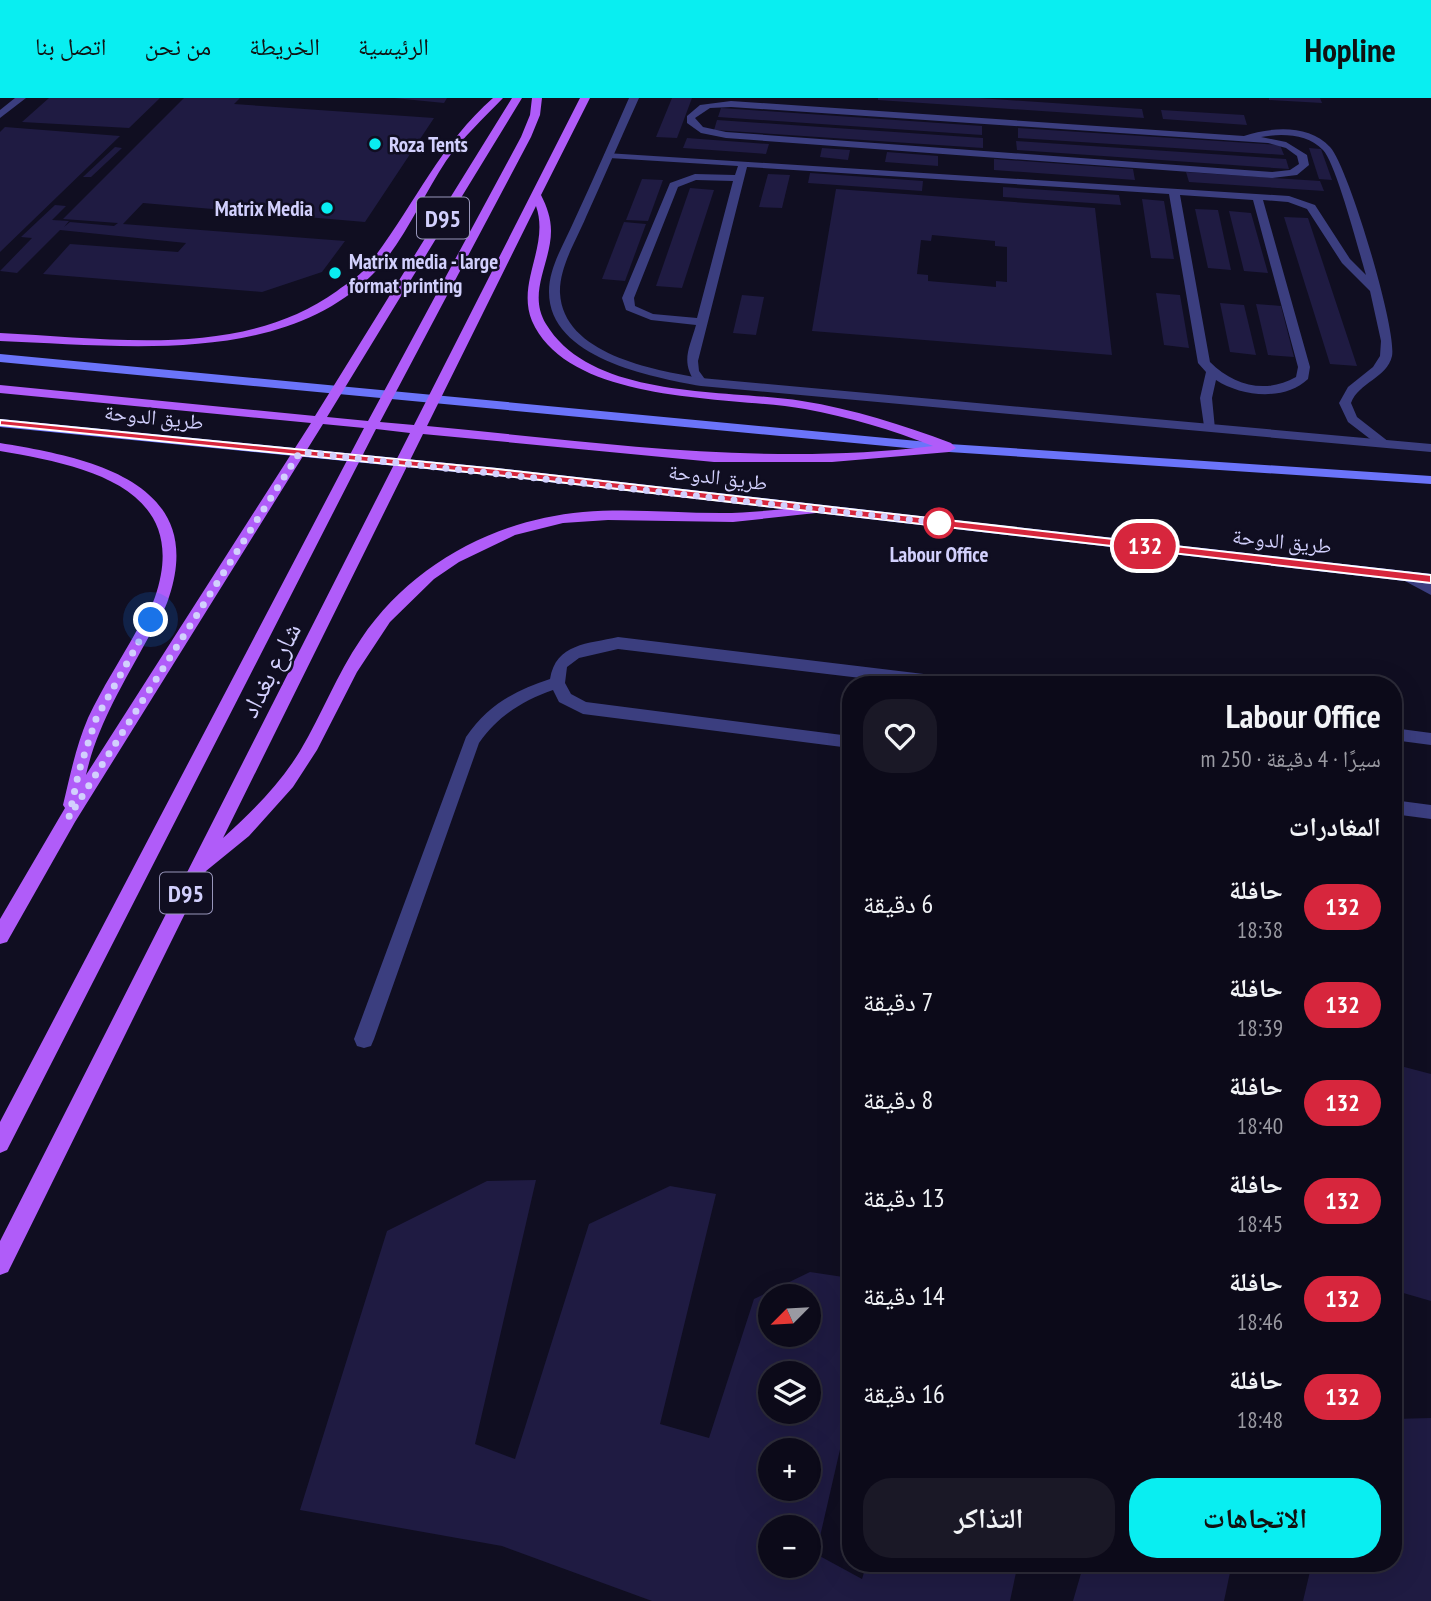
<!DOCTYPE html>
<html lang="ar">
<head>
<meta charset="utf-8">
<style>
	body { margin:0; font-family:"PT Sans Narrow","Noto Naskh Arabic",sans-serif; background:#1a1826; color:#f1f3f6; direction:rtl; height:100vh; display:flex; flex-direction:column; font-size:26px; white-space:nowrap }
	* { box-sizing:border-box; margin:0 }
	p { font-size:23px; color:#9a9aa2 }
	.icon { flex:none; width:38px; height:38px; fill:none; stroke:currentColor; stroke-width:2; stroke-linecap:round; stroke-linejoin:round }
	.map { position:relative; flex:1; overflow:hidden; direction:ltr }
	.panel { position:absolute; left:842px; top:578px; width:560px; height:896px; display:flex; flex-direction:column; background:#0c0a19; border-radius:28px; box-shadow:0 7px 28px #0002,0 0 0 2px #2c2b38; direction:rtl }
	.panel>* { flex:none }
	.badge { padding:0 14px; border-radius:23px; font-size:24px; line-height:46px }
	.needle { width:46px; rotate:246deg }
	.buttons { position:absolute; left:758px; top:1186px; display:grid; gap:14px }
	.buttons a { display:grid; place-items:center; width:63px; height:63px; border-radius:50%; background:#0c0a19; box-shadow:0 7px 28px #0002,0 0 0 2px #2c2b38; font-size:35px }
	.you { position:absolute; width:35px; height:35px; margin:-18px; border:5px solid #fff; border-radius:50%; background:#1a73e8; box-shadow:0 0 0 10px #1a73e833 }
	.map>.badge { position:absolute; translate:-50% -50%; box-shadow:0 0 0 4px #fff }
	h2 { padding:0 21px; font-size:26px; line-height:63px }
	.round { display:grid; place-items:center; flex:none; width:74px; height:74px; border-radius:28px; background:#1a1826 }
	.summary { display:flex; align-items:center; justify-content:space-between; height:119px; padding:0 21px }
	h1 { font-size:33px; font-weight:800; line-height:52px }
	.button { display:flex; gap:14px; margin-top:auto; padding:14px 21px }
	.button a { flex:1; height:80px; border-radius:28px; background:#09eef1; color:#111; font-size:28px; font-weight:800; line-height:80px; text-align:center }
	.button a+a { background:#1a1826; color:#f1f3f6 }
	ul { padding:0; list-style:none }
	li { display:flex; align-items:center; gap:21px; height:98px; padding:0 21px }
	li div { flex:1 }
	li b { display:block; font-size:26px }
	li em { font-style:normal }
	li .badge { min-width:77px; font-weight:700; text-align:center }
	header { display:flex; align-items:center; gap:42px; box-sizing:border-box; height:98px; padding:0 35px; background:#09eef1; color:#111 }
	header strong { font-size:33px }
	nav { display:flex; gap:38px; margin-inline-start:auto; font-size:24px }
	.map>svg:first-child { display:block }
</style>
</head>
<body>
<header>
<strong>Hopline</strong>
<nav><a>الرئيسية</a><a>الخريطة</a><a>من نحن</a><a>اتصل بنا</a></nav>
</header>
<div class="map">
<svg width="1431" height="1503" viewBox="0 0 1431 1503">
	<rect width="100%" height="100%" fill="#100e21"/>
	<g fill="#1f1b42" fill-rule="evenodd">
		<path d="M49,0h111l-31,30 -107,-6z"/>
		<path d="M184,0h56l-6,6 200,14 -69,104 -222,-19 -20,21 222,17 -23,31 -60,20 -219,-18 27,-30 108,8 8,-9 -126,-13 -43,43 -17,-2 32,-33 -11,-1 34,-32 11,1 -14,14 17,1 -5,6 6,-5 44,4 4,-3 -55,-4z"/>
		<path d="M394,0h53l-3,5z"/>
		<path d="M672,0h20l-15,40 -21,-1z"/>
		<path d="M878,0h101l163,11 2,9 -266,-18z"/>
		<path d="M1269,0h51l2,5 -53,-3z"/>
		<path d="M721,10l261,18v9l-264,-18z"/>
		<path d="M1161,12l83,5 3,10 -84,-6z"/>
		<path d="M717,22l266,18v10l-269,-18z"/>
		<path d="M5,29l115,9 -120,116v-120z"/>
		<path d="M1018,30l262,17 4,10 -266,-17z"/>
		<path d="M687,40l82,6 -3,10 -83,-6z"/>
		<path d="M1016,43l270,18 3,10 -272,-19z"/>
		<path d="M115,49l7,1 -31,29h-8z"/>
		<path d="M822,50l28,2 -2,10 -28,-3z"/>
		<path d="M1309,50l12,1 11,31 -13,-1z"/>
		<path d="M887,54l51,4v10l-53,-4z"/>
		<path d="M994,61l139,10 2,11 -141,-10z"/>
		<path d="M1186,74l134,9 4,10 -135,-9z"/>
		<path d="M810,75l113,8 -1,10 -114,-8z"/>
		<path d="M768,76l22,1 -8,33 -23,-1z"/>
		<path d="M642,81l21,1 -15,41 -22,-1z"/>
		<path d="M1003,89l116,8 2,10 -118,-8z"/>
		<path d="M690,90l24,2 -32,98 -26,-2z"/>
		<path d="M836,91l259,19 17,147 -300,-24zM932,137l63,6v5l12,1v35l-11,-1v6l-68,-6v-6l-11,-1 4,-34 10,1z"/>
		<path d="M1142,101l22,2 10,58 -23,-1z"/>
		<path d="M1195,111l23,1 13,60 -23,-2z"/>
		<path d="M1229,113l22,2 17,60 -24,-2z"/>
		<path d="M1284,119l24,1 49,148 -27,-2z"/>
		<path d="M624,124l22,2 -21,57 -23,-2z"/>
		<path d="M1156,195l24,2 9,53 -25,-3z"/>
		<path d="M742,197l22,2 -8,38 -23,-2z"/>
		<path d="M1220,205l24,2 12,50 -26,-3z"/>
		<path d="M1256,206l25,2 13,51 -26,-2z"/>
		<path d="M1393,966l38,10v227l-38,-11z"/>
		<path d="M536,1082l-61,264 40,15 74,-235 81,-38 46,8 -56,230 49,14 45,-139 56,-27 40,6v128l-34,148 46,25 5,-16h151l-8,38h-358l-150,-55 -202,-36 87,-279 100,-50zM770,1199h38v38h-38zM770,1276h38v38h-38zM770,1353h38v38h-38zM770,1430h38v38h-38z"/>
		<path d="M1431,1320v183h-128l9,-38h81v-144z"/>
		<path d="M1084,1465h148l-8,38h-151z"/>
	</g>
	<g fill="none" stroke-linecap="round" stroke-linejoin="round">
		<g fill="#3b3e7f" fill-rule="evenodd">
			<path d="M15,0h11l-26,20v-8z"/>
			<path d="M731,3l513,35c27,-9 65,-12 86,11 18,19 67,182 62,209 -5,22 -33,26 -41,47l6,14 32,25 -6,4 -5,-1 -30,-23 -9,-19 9,-16 25,-20 7,-11 1,-15 -11,-50 -28,-28 -35,-54 -19,-7 -25,-2 47,167 -2,12c-23,22 -66,18 -92,1l-4,18 3,31 -5,1 -6,-4 -4,-28 6,-26 -8,-9 -29,-169 -422,-27 -49,194 1,10 8,11 -10,3c-17,-23 -8,-35 -1,-60l-45,-5 -25,-10 -4,-12 48,-115 25,-9 40,1 3,-9 -129,-8 -5,-3 2,-2 683,43 26,9 35,54 16,16c-7,-23 -30,-112 -43,-125 -15,-16 -41,-17 -62,-13l25,5 21,13 2,10 -12,10 -25,3 -546,-40 -25,-5 -14,-10v-7l13,-11zM731,9l537,36 18,5 11,8 2,8 -9,6 -18,2 -546,-40 -23,-5 -8,-9 15,-10zM696,82l37,1 -36,137 -44,-4 -18,-8 -1,-8 44,-111zM1180,97l73,5 45,167 -2,10c-30,17 -62,9 -86,-15z"/>
			<path d="M1408,473l23,12v12l-28,-15 -2,-4 2,-4z"/>
			<path d="M618,539l339,41 8,6h-54l-293,-35 -39,9 -12,9 -2,16 6,11 15,8 264,34v12l-267,-34 -24,-12 -6,-12c-31,11 -55,26 -74,53l-105,296 -3,7 -7,2 -7,-2 -3,-7 112,-302c22,-32 48,-46 84,-58 6,-36 38,-35 68,-42z"/>
			<path d="M1393,630l38,5v12l-38,-5z"/>
			<path d="M1393,702l38,5v14l-38,-5z"/>
		</g>
		<path fill="#3b3e7f" fill-rule="evenodd" d="M629,0h10c-18,40 -35,79 -53,119 -9,22 -27,50 -26,76 3,61 93,77 141,85l730,66v8l-730,-66c-50,-9 -153,-28 -152,-95 0,-24 16,-49 25,-70 19,-41 37,-82 55,-123z"/>
		<g fill="#6b74fa" fill-rule="evenodd">
			<path d="M0,256l949,90 482,32v8l-482,-32 -949,-90z"/>
			<path d="M0,321l497,49 934,106v10l-934,-108 -497,-49z"/>
		</g>
		<g fill="#b05cf9" fill-rule="evenodd">
			<path d="M493,0h10c-20,21 -40,39 -57,63 -24,36 -44,85 -75,115 -93,91 -254,69 -371,65v-8c110,5 241,27 337,-42 9,-7 21,-14 29,-23 45,-56 72,-122 127,-170z"/>
			<path d="M512,0h10l-195,319 41,4 153,-284 9,-22 2,-17h10l-2,17 -9,22 -151,285 34,3 166,-327h10l-49,97c6,12 10,23 10,36 0,32 -24,62 -5,93 46,76 179,65 256,77 51,8 101,24 149,42l5,5 -7,4 -117,10h-118l-291,-28 -200,404c29,-26 57,-54 77,-87 22,-37 37,-77 61,-112 50,-74 133,-119 222,-127 46,-4 92,1 138,1 32,0 64,-4 95,-8l7,4 -7,4 -83,9 -125,-2 -45,3 -48,12 -56,27 -25,17 -44,43 -33,50 -40,78 -24,37 -44,49 -43,35 -198,401 -8,3v-34l410,-808 -34,-4 -369,721 -7,3v-31l364,-694 -41,-4 -248,398 -68,120 -7,2v-25l65,-111 -2,-3c7,-29 13,-59 25,-87 14,-30 33,-59 49,-88 6,-10 14,-21 18,-33 38,-111 -74,-132 -155,-146v-8c85,14 208,37 169,154 -4,15 -15,29 -22,43 -24,44 -50,86 -61,135l225,-352 -311,-30v-8l315,31zM536,108c14,40 -20,76 -4,115 37,84 198,75 273,88 44,8 87,21 128,37 -169,21 -337,-4 -506,-20z"/>
		</g>
	</g>
	<path fill="#d7263d" stroke="#fff" stroke-width="2" d="M0,322l497,49 934,106v8l-934,-108 -497,-50z"/>
	<g fill="none" stroke-linecap="round" stroke-linejoin="round">
		<path stroke="#d2d0fd" stroke-width="7" stroke-dasharray="0 12.6" d="M151,522l-55,99 -17,52 -10,46 231,-365 651,72 -12,-1"/>
	</g>
	<g fill="#09eef1" stroke="#100e21" stroke-width="2.5">
		<circle cx="375" cy="46" r="7"/>
		<circle cx="327" cy="110" r="7"/>
		<circle cx="335" cy="175" r="7"/>
	</g>
	<circle fill="#fff" stroke="#d7263d" stroke-width="3.5" cx="939" cy="425" r="14"/>
	<g text-anchor="middle" dominant-baseline="central" stroke-width="5" stroke-linejoin="round" paint-order="stroke">
		<g font-size="21" font-weight="bold" fill="#d2d0fd" stroke="#100e21" text-anchor="start">
			<text x="389" y="46">Roza Tents</text>
			<text x="313" y="110" text-anchor="end">Matrix Media</text>
			<text x="349" y="163">Matrix media - large<tspan x="349" dy="24">format printing</tspan></text>
		</g>
		<g font-size="21" fill="#d2d0fd" stroke="#100e21">
			<text transform="translate(154 319) rotate(6)">طريق الدوحة</text>
			<text transform="translate(718 379) rotate(7)">طريق الدوحة</text>
			<text transform="translate(1282 443) rotate(6)">طريق الدوحة</text>
		</g>
		<g font-size="21" font-weight="bold" fill="#d2d0fd" stroke="#100e21">
			<text x="939" y="456">Labour Office</text>
		</g>
		<g fill="#100e21" stroke="#9896bb" stroke-width="2">
			<rect x="417" y="99.5" width="52" height="41" rx="5"/>
			<rect x="160" y="774.5" width="52" height="41" rx="5"/>
		</g>
		<g font-size="24" font-weight="bold" fill="#d2d0fd">
			<text x="443" y="120">D95</text>
			<text x="186" y="795">D95</text>
		</g>
		<g font-size="26" fill="#d2d0fd" stroke="#100e21">
			<text transform="translate(270 572) rotate(-63)">شارع بغداد</text>
		</g>
	</g>
</svg>
<div class="buttons">
<a><svg class="needle" viewBox="-14 -14 28 28"><path d="M0-13l5 13h-10z" fill="#e53935"/><path d="M0 13l5-13h-10z" fill="#9a9aa2"/></svg></a>
<a><svg class="icon" aria-label="layers" viewBox="0 0 24 24"><path d="M12 4l9 5-9 5-9-5zM3 14l9 5 9-5"/></svg></a>
<a>+</a>
<a>−</a>
</div>
<div class="you" style="left:151px;top:522px"></div>
<b class="badge" style="left:1145px;top:448px;background:#d7263d;color:#fff">132</b>
<section class="panel">
<div class="summary"><div><h1>Labour Office</h1><p>سيرًا · 4 دقيقة · 250 m</p></div><a class="round"><svg class="icon" aria-label="heart" viewBox="0 0 24 24"><path d="M12 20l-8-8c-3-5 5-10 8-4 3-6 11-1 8 4z"/></svg></a></div>
<h2>المغادرات</h2>
<ul>
<li><span class="badge" style="background:#d7263d;color:#fff">132</span><div><b>حافلة</b><p>18:38</p></div><em>6 دقيقة</em></li>
<li><span class="badge" style="background:#d7263d;color:#fff">132</span><div><b>حافلة</b><p>18:39</p></div><em>7 دقيقة</em></li>
<li><span class="badge" style="background:#d7263d;color:#fff">132</span><div><b>حافلة</b><p>18:40</p></div><em>8 دقيقة</em></li>
<li><span class="badge" style="background:#d7263d;color:#fff">132</span><div><b>حافلة</b><p>18:45</p></div><em>13 دقيقة</em></li>
<li><span class="badge" style="background:#d7263d;color:#fff">132</span><div><b>حافلة</b><p>18:46</p></div><em>14 دقيقة</em></li>
<li><span class="badge" style="background:#d7263d;color:#fff">132</span><div><b>حافلة</b><p>18:48</p></div><em>16 دقيقة</em></li>
</ul>
<div class="button"><a>الاتجاهات</a><a>التذاكر</a></div>
</section>
</div>
</body>
</html>
